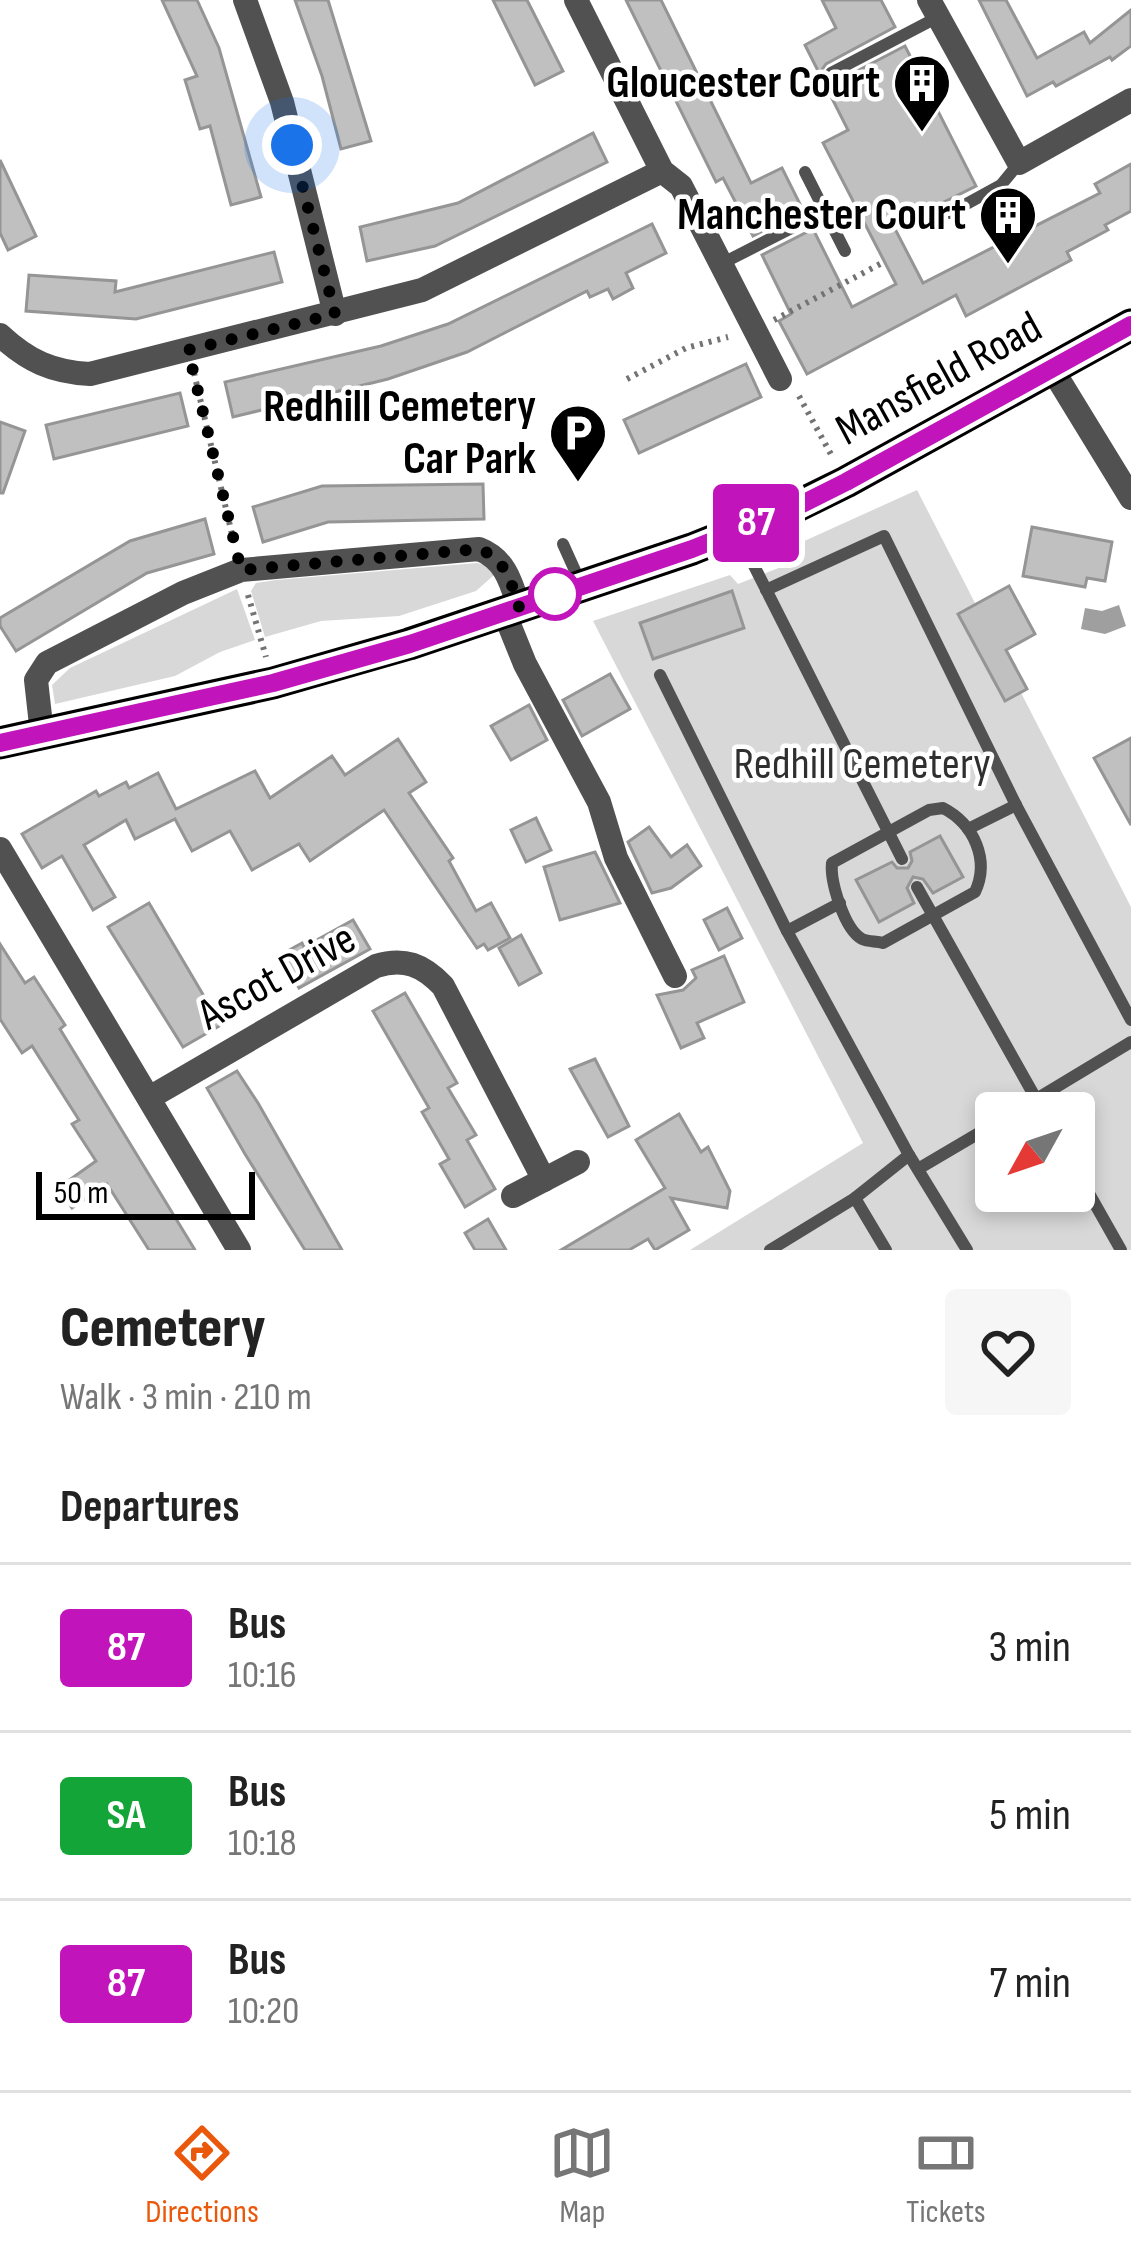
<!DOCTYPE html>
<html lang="en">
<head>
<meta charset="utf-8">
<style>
	body { margin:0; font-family:"Sofia Sans Condensed",sans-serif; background:#f6f6f6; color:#222; height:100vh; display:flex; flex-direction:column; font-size:45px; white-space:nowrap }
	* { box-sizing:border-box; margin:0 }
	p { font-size:39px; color:#767676 }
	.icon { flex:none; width:66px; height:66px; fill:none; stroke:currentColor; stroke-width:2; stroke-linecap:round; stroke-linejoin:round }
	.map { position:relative; height:1250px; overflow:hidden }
	.drawer { display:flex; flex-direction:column; background:#fff; flex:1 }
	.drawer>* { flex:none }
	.badge { padding:0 24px; border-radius:9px; font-size:42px; line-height:78px }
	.needle { width:78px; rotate:230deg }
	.buttons { position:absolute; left:975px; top:1092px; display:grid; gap:24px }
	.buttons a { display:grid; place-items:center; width:120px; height:120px; border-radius:12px; background:#fff; box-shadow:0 6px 18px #0003; font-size:60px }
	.scale { position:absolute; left:36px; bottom:30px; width:219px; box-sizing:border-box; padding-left:12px; border:6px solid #000; border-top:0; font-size:33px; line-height:42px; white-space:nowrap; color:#000; -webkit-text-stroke:9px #fff; paint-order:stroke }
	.you { position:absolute; width:60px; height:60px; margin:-30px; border:9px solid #fff; border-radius:50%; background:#1a73e8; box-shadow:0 0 0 18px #1a73e833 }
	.map>.badge { position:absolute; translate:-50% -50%; box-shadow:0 0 0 6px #fff }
	h2 { padding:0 60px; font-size:45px; line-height:108px }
	.round { display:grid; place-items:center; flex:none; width:126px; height:126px; border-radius:12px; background:#f6f6f6 }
	.headline { display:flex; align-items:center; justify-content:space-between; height:204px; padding:0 60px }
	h1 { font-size:57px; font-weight:800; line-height:90px }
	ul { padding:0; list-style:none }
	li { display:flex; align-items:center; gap:36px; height:168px; padding:0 60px; border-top:3px solid #e0e0e0 }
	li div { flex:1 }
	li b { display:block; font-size:45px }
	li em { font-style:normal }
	li .badge { min-width:132px; font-weight:700; text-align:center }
	.dock { display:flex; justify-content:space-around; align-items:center; height:168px; border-top:3px solid #e0e0e0; background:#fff; font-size:33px; color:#767676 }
	.dock a { display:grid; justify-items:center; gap:6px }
	.dock .current { color:#ea580c }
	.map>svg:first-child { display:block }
</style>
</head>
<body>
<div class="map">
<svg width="1131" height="1250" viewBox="0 0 1131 1250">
	<rect width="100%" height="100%" fill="#fff"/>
	<g fill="#d8d8d8" fill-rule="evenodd">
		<path d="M917,490l214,417v343h-441l173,-107 -270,-522 137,-46 8,9 43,-17 -1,-15zM996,1113h78v78h-78z"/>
		<path d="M477,563l8,2 9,10 -18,16 -77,25 -78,5 -56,16 -14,-46 5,-8 20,-3z"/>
		<path d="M237,589l18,51 -35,12 -45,24 -120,28 -3,-19 18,-17z"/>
	</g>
	<path fill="#9f9f9f" d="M1119,605l7,21 -21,8 -24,-5 4,-21 17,3z"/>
	<g fill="#c0c0c0" stroke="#959595" stroke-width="3">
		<path d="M162,0h35l22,48 42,149 -30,8 -21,-79 -10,3 -15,-49 12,-4z"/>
		<path d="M295,0h33l43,141 -30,8 -19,-73z"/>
		<path d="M493,0h34l36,71 -28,14z"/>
		<path d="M626,0h35l90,183 31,-15 21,42 -50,26 -30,-58 -7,4z"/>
		<path d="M822,0h59l14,27 -69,37 -5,7 1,8 14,3 69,-36 71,140 -82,41 29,56 177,-90 -5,-9 36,-20v47l-26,14 3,5 -41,22 4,8 -105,56 -10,-21 -149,79 -28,-53 12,-7 -29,-59 51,-26 39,78 44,-23 -73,-141 25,-13 -43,-85 31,-17z"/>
		<path d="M979,0h27l31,58 47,-26 6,11 41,-33v36l-19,14 -2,-3 -54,29 -3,-4 -26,14z"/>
		<path d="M593,133l14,29 -172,84 -68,15 -7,-34 98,-24z"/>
		<path d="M0,160l36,76 -28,14 -8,-17z"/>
		<path d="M652,224l14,29 -40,20 7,15 -20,11 -5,-10 -18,8 -3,-6 -120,61 -79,27 -155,38 -8,-35 156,-36 67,-22z"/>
		<path d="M274,252l8,30 -146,37 -110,-8 3,-36 87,6 -1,11z"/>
		<path d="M746,364l15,33 -122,56 -15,-33z"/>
		<path d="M180,393l8,33 -134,33 -8,-34z"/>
		<path d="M0,422l25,9 -22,62h-3z"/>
		<path d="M483,484l1,35 -156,3 -65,20 -10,-35 69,-21z"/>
		<path d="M205,519l9,35 -67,19 -131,78 -16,-25v-8l130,-77z"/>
		<path d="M1032,527l80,15 -7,39 -18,-3 -2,9 -62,-11z"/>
		<path d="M1009,586l26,48 -29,16 21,39 -22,12 -47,-87z"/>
		<path d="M732,591l12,37 -91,31 -13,-36z"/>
		<path d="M610,674l20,35 -48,27 -19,-36z"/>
		<path d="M529,705l18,35 -36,20 -20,-34z"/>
		<path d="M1131,738v87l-37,-67z"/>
		<path d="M398,739l28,43 -17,11 44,65 -4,3 27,50 15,-8 19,35 -22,12 -4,-6 -7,4 -93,-138 -74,51 -11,-17 -47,26 -22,-39 -38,20 -17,-32 -40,20 -9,-19 -42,25 31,52 -22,13 -31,-54 -20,12 -20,-34 74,-43 3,5 27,-14 3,6 29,-15 18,36 79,-38 15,27 62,-42 13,19z"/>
		<path d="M536,818l15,32 -25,12 -15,-32z"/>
		<path d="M649,827l22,30 16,-12 14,21 -30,22 -19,5 -24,-51z"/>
		<path d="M940,836l23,41 -30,16 -10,-14 -10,-2 -6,11 7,15 -35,19 -23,-42 36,-18 5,6h11l4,-7 -2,-9z"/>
		<path d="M595,852l25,51 -60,17 -16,-53z"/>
		<path d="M149,903l72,122 -38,22 -75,-120z"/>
		<path d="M727,908l15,30 -23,12 -15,-30z"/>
		<path d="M353,920l17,29 -71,39 -19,-33 22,-12 2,4z"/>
		<path d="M521,935l20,38 -22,12 -20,-37z"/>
		<path d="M0,944l25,39 9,-6 31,48 -5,4 135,221h-46l-42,-66 -35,24 -14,-20 38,-27 -24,-37 7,-4 -47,-74 -10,7 -22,-34z"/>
		<path d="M724,956l20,46 -47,21 7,15 -23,10 -24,-53 26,-5 13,-12 -4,-8z"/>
		<path d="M405,993l52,90 -9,5 28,47 -9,5 28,49 -30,18 -25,-43 9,-5 -27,-47 7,-4 -56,-97z"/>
		<path d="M595,1059l34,67 -21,11 -38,-68z"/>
		<path d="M237,1071l21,32 84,147h-37l-60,-96 -38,-66z"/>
		<path d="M679,1114l22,38 7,-5 22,44 -3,17 -56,-10 18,32 -34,20 -7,-11 -19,11h-68l104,-62 -29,-48z"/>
		<path d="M488,1219l18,31h-31l-10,-17z"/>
	</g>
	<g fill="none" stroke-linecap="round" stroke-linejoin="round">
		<g stroke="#737373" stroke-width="6" stroke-dasharray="3 6" stroke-linecap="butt">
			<path d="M774,320l108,-57"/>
			<path d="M194,373l41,174"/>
			<path d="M627,379l59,-31 42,-11"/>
			<path d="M799,396l34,62"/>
			<path d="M248,595l18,62"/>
		</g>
		<g stroke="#515151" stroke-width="12">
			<path d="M831,73l107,-56"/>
			<path d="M805,172l40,79"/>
			<path d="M950,213l51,-28 18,-22"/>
			<path d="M721,264l104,-53"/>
			<path d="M738,534l164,325"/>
			<path d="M563,544l18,40"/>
			<path d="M766,590l118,-54 132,269 115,215"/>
			<path d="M660,675l127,256"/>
			<path d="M943,808c31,16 47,52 32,84l-92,51c-7,-2 -15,-1 -21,-4 -18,-10 -32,-58 -30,-76l97,-53z"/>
			<path d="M968,829l48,-24"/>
			<path d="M917,887l127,226"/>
			<path d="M1013,1113l118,-71"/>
			<path d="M909,1155l58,95"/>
			<path d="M1074,1167l47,83"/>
			<path d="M918,1169l78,-46"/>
			<path d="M855,1198l31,52"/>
			<path d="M770,1250l85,-52 54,-43 -122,-224 53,-28"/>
		</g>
		<g stroke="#515151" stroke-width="24">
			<path d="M245,0l37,102 53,212"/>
			<path d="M576,0l86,171 19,15 99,193"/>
			<path d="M929,0l90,163 112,-63"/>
			<path d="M0,335c28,26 52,37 90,39l332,-84 240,-119"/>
			<path d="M1052,369l79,129"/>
			<path d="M504,612l21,52 74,138 17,56 59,118"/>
			<path d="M42,734l-6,-54 11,-17 136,-70 58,-23 238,-21c26,10 32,33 40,58"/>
			<path d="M0,849l239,401"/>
			<path d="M149,1098l227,-132c28,-9 47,-1 67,20l101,194"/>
			<path d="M513,1196l65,-34"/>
		</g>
		<path stroke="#000" stroke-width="33" d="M0,743l273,-60 136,-39 283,-95 95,-38 59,-29 285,-157"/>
	</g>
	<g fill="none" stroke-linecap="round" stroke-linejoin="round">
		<defs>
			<path id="line" d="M0,743l273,-60 137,-39 282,-95 96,-38 58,-29 285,-157"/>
		</defs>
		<use href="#line" stroke="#fff" stroke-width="27"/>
		<use href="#line" stroke="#c115bb" stroke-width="18"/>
		<path stroke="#000" stroke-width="12" stroke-dasharray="0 21.6" d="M292,145l43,169 -147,36 53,220 238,-21c27,10 32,33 40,58l36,-13"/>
	</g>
	<defs>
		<symbol id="building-pin" viewBox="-11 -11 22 30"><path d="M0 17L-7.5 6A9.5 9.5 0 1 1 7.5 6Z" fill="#000" stroke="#fff"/><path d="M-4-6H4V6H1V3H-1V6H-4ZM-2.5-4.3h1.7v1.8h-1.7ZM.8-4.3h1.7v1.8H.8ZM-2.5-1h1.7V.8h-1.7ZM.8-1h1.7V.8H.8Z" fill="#fff"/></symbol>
		<symbol id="parking-pin" viewBox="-11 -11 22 30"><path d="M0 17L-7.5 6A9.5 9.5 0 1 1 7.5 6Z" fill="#000" stroke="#fff"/><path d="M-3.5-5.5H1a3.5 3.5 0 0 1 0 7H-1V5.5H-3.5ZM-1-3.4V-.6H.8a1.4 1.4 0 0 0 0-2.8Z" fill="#fff"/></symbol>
	</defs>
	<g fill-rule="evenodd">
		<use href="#building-pin" x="889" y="50" width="66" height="90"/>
		<use href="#building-pin" x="975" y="182" width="66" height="90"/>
		<use href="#parking-pin" x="545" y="400" width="66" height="90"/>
	</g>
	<circle fill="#fff" stroke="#c115bb" stroke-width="6" cx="555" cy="594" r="24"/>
	<g text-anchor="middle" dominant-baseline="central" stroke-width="9" stroke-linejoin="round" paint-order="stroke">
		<g font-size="45" font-weight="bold" fill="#000" stroke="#fff" text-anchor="end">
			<text x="880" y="83">Gloucester Court</text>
			<text x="966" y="215">Manchester Court</text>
			<text x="536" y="407">Redhill Cemetery<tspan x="536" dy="52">Car Park</tspan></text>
		</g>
		<g font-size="45" fill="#000" stroke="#fff">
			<text transform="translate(939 379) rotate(-29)">Mansfield Road</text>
			<text transform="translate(277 977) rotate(-29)">Ascot Drive</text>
		</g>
		<g font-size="45" fill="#2f2f2f" stroke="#fff">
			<text x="862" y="764">Redhill Cemetery</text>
		</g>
	</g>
</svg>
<div class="buttons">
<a><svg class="needle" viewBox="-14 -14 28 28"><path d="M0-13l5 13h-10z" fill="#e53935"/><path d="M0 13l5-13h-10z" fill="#767676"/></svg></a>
</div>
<div class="scale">50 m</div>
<div class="you" style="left:292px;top:145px"></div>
<b class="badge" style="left:756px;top:523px;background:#c115bb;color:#fff">87</b>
</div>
<section class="drawer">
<div class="headline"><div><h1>Cemetery</h1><p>Walk · 3 min · 210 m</p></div><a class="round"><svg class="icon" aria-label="heart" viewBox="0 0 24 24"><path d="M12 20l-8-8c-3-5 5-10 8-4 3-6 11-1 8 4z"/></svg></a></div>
<h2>Departures</h2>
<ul>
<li><span class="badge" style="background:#c115bb;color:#fff">87</span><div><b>Bus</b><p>10:16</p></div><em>3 min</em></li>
<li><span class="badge" style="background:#13a538;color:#fff">SA</span><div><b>Bus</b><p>10:18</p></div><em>5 min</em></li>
<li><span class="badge" style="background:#c115bb;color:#fff">87</span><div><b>Bus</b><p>10:20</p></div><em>7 min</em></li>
</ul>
</section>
<nav class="dock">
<a class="current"><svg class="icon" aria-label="directions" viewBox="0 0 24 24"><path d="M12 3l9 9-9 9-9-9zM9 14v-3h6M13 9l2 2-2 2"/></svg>Directions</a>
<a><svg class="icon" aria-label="map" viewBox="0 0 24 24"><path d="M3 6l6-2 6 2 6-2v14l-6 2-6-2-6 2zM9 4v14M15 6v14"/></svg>Map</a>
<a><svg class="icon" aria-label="tickets" viewBox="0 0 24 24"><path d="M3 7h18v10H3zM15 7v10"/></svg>Tickets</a>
</nav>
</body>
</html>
